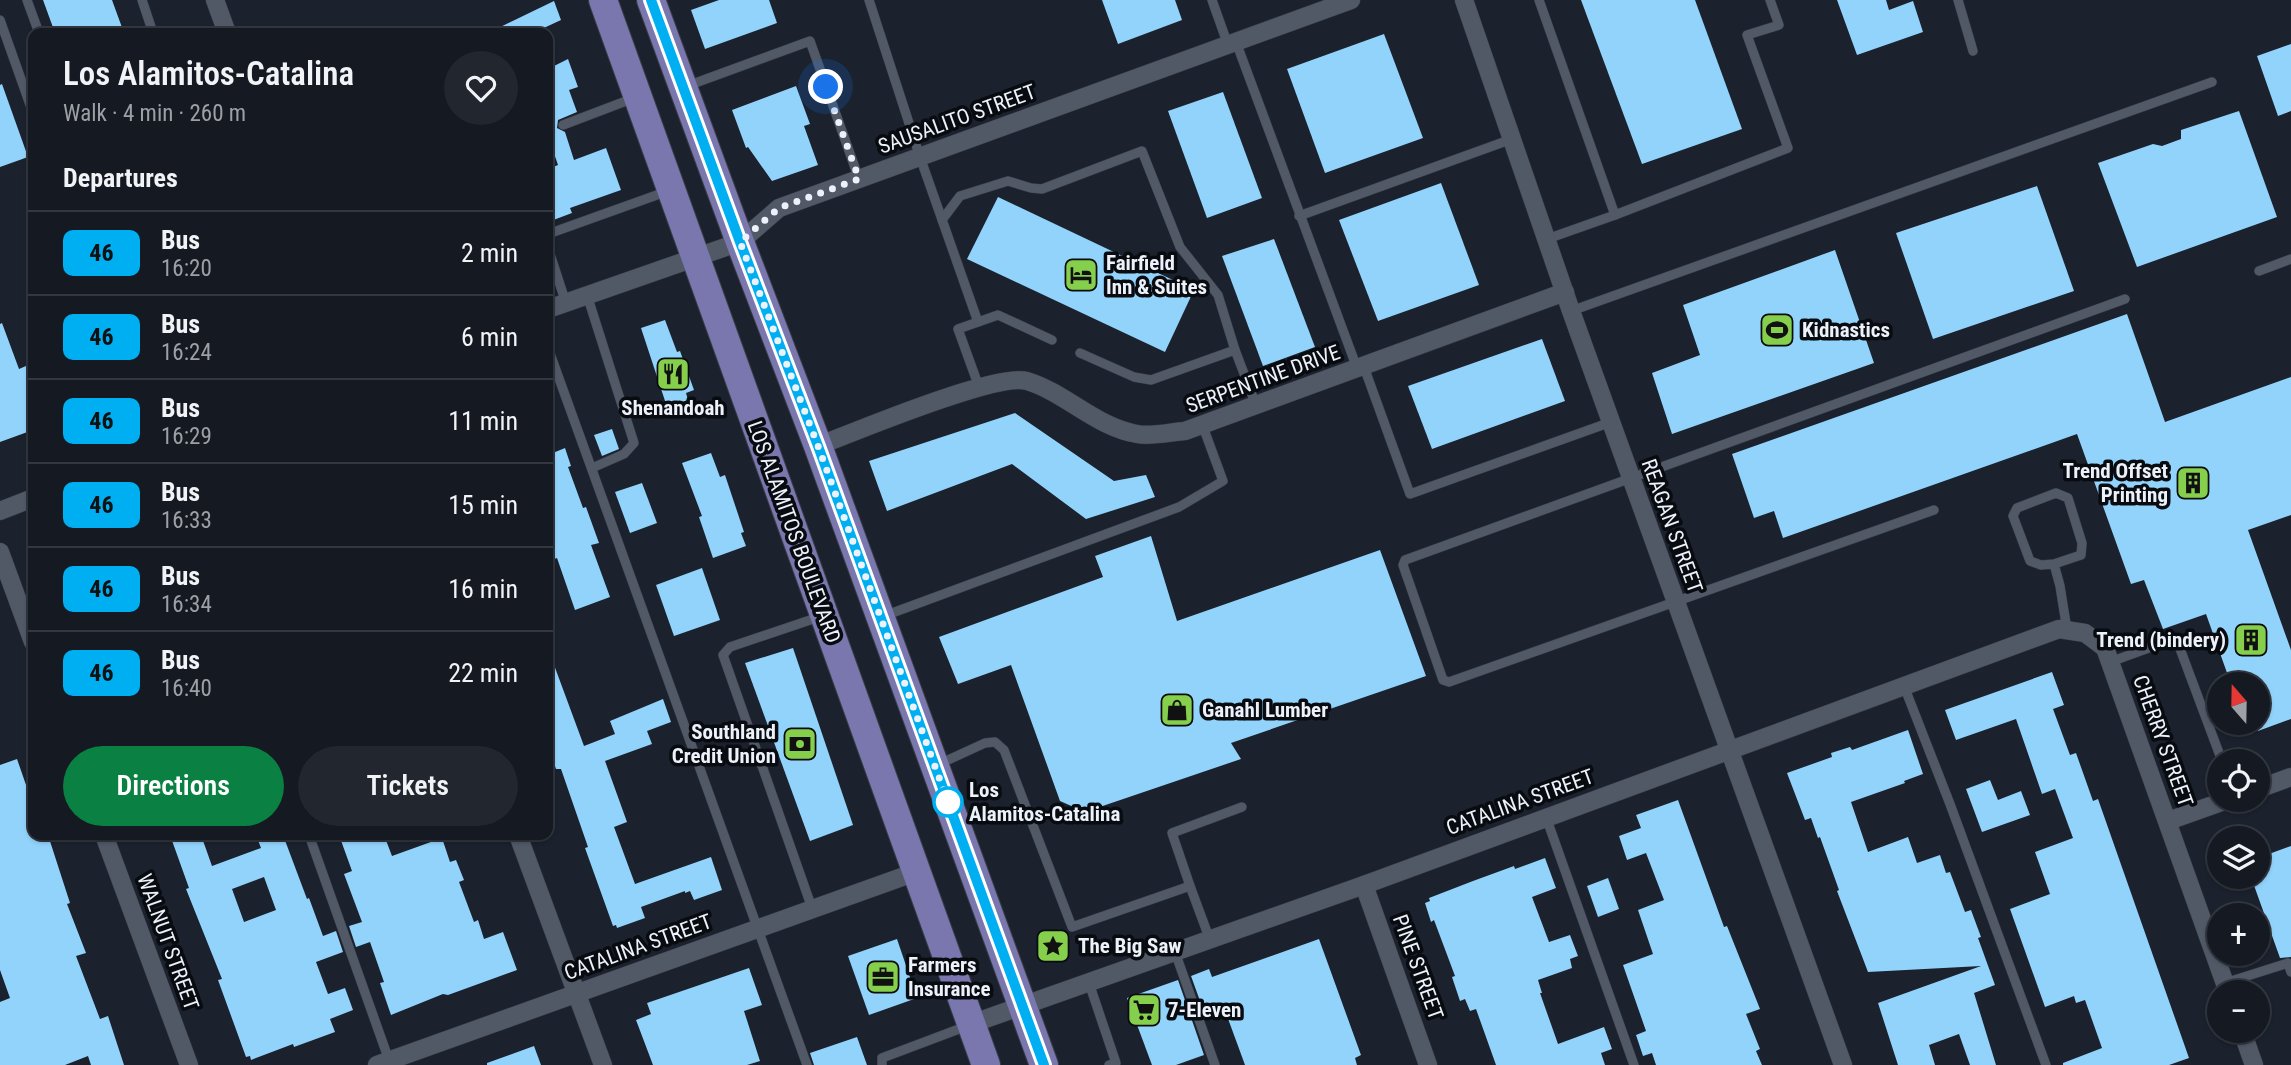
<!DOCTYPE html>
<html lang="en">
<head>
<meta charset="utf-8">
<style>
	body { margin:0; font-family:"Roboto Condensed",sans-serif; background:#21262f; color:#f1f3f6; height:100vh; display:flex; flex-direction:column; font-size:26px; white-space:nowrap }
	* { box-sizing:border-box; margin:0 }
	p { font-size:23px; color:#9da0a5 }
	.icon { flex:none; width:38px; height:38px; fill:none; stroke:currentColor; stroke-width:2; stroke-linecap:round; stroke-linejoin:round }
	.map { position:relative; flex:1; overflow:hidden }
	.sheet { position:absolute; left:28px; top:28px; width:525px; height:812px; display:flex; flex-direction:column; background:#141922; border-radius:14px; box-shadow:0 2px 5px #0004,0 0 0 2px #333840 }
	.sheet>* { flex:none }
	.badge { padding:0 14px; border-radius:10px; font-size:24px; line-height:46px }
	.needle { width:46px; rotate:340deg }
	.tools { position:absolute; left:2207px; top:672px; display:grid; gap:14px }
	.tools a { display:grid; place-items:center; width:63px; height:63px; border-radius:50%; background:#141922; box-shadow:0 2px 5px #0004,0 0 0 2px #333840; font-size:35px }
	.you { position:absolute; width:35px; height:35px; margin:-18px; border:5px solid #fff; border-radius:50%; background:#1a73e8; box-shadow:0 0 0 10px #1a73e833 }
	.map>.badge { position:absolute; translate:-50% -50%; box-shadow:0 0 0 4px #fff }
	h2 { padding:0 35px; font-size:26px; line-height:63px }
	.round { display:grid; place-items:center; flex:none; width:74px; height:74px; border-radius:37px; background:#21262f }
	.summary { display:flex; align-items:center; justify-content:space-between; height:119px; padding:0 35px }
	h1 { font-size:33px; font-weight:600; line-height:52px }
	.button { display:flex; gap:14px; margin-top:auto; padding:14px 35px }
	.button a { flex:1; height:80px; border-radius:42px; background:#0b8043; color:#fff; font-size:28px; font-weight:600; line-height:80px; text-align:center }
	.button a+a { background:#21262f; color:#f1f3f6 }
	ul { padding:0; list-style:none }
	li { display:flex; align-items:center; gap:21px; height:84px; padding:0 35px; border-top:2px solid #333840 }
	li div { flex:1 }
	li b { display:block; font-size:26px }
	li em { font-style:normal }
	li .badge { min-width:77px; font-weight:700; text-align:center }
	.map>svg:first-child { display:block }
</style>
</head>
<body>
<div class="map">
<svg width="2291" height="1065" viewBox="0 0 2291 1065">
	<rect width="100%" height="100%" fill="#1b212d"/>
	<g fill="#92d3fb" fill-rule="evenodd">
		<path d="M43,0h69l12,33h-69z"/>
		<path d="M719,0h50l8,23 -72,26 -14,-39z"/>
		<path d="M1102,0h73l7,20 -64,24z"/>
		<path d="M1581,0h114l47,129 -100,35z"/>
		<path d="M1837,0h49l3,10 24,-9 10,31 -66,23z"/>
		<path d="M554,1l7,19 -28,13h-45z"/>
		<path d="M1384,34l39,104 -98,35 -38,-104z"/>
		<path d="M2291,44v67l-13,5 -21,-60z"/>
		<path d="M568,59l10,28 -9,3 8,22 -19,8 -1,8 8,4 9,28 32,-12 15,42 -51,18 2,5 -24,9v-53l10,-4 -10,-29v-67z"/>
		<path d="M2,84l26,73 -28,10v-82z"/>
		<path d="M796,86l14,38 -6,2 14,39 -46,16 -24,-34 -2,1 -14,-38z"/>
		<path d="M1223,92l39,106 -55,20 -39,-107z"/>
		<path d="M2239,111l38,106 -140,50 -39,-104 55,-19 9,2 19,-7v-9z"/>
		<path d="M1441,183l38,102 -101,36 -39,-101z"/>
		<path d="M2037,186l37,105 -141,48 -37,-106z"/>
		<path d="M998,197l196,93 -29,62 -198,-93z"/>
		<path d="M1274,239l41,108 -52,19 -41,-110z"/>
		<path d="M1835,250l39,113 -202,71 -20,-61 48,-18 -17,-50z"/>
		<path d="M2127,314l38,108 126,-45v138l-43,15 43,120v69l-33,12v-47h-27l-25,-70 -43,15 -19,-49 -13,4 -54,-150 -294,104 -9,-27 -20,7 -22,-64z"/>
		<path d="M665,320l12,32 3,-1 14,39 -8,3 2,7 -21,7 -26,-79z"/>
		<path d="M2,323l17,46 14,-6v67l-33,12v-118z"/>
		<path d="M1542,339l23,62 -133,48 -24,-63z"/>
		<path d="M1015,413l99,68 32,-6 9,22 -69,22 -74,-55 -125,47 -18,-50z"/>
		<path d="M612,429l7,20 -17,7 -8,-21z"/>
		<path d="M565,448l6,18 -3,1 15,41 3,-1 13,36 -8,2 19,52 -35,13 -18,-52 -9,3v-106z"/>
		<path d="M711,453l9,24 5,-2 19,57 -3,1 5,13 -33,12 -14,-41 3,-1 -20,-53z"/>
		<path d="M642,483l15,40 -27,10 -15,-41z"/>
		<path d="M1151,536l26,85 203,-71 46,126 -195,67 10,16 -156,53 -25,-11 -49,-136 -53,19 -19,-47 164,-60 -8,-21z"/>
		<path d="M702,568l18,52 -46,16 -18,-51z"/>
		<path d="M793,648l60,177 -43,16 -65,-178z"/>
		<path d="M550,654l34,92 31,-12 -5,-13 53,-22 8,23 -24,9 5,13 -47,17 22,61 -13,5 21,57 76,-27 11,33 -28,10 -4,-9 -5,2v-2l-44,16 4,11 -28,10 -1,-3 -3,1 -28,-78 3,-1 -27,-78h-5l-8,-23v-91z"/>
		<path d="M2052,672l12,33 -11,4 17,46 6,-2 17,48 5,-2 91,259 -20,7h-106v-2l39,-15 -17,-48 -9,3 -2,-7 -29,11 -35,-98 40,-15 -15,-42 38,-14 -18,-49 -13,5 -26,-75 -60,21 -11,-30z"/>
		<path d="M1908,730l15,44 -19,7 1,2 -54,19 17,50 40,-15 9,26 23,-8 6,18 4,-1 15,40 6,-2 10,27 -3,1 17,47 -21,8 22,72h-26l-11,-31 -30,11 6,20h-37l-20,-62 103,-37 -113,6 -31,-81 2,-1 -19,-53 -2,1 -7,-20 -6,2 -18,-47 45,-16 -1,-4 19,-6 2,3z"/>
		<path d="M17,759l16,46v30h15l22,68 -3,1 19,49 -10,3 24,63 8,-3 16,49h-33l-3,-9 -23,9h-65v-63l10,-4 -10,-28v-205z"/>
		<path d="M1990,780l8,20 23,-9 9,24 -48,17 -16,-43z"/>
		<path d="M1678,800l46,127 3,-1 33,83 -14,5 14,35 -4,2 6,14h-106l-4,-12 -9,3 -7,-21 10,-4 -23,-66 30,-11 -15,-44 26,-10 -18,-47 -19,7 -8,-24 22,-8 -5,-13z"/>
		<path d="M170,835h31l11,31 49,-18 -5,-13h27l24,64 2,-1 14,38 13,-5 7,21 -27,10 12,32 17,-6 8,22 -23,9 5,13 -41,15 -1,-3 -42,16 -1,-4 -4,1 -28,-77 4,-1 -36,-90 3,-1zM264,877l12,33 -32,12 -12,-33z"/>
		<path d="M339,835h45l8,21 50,-18 8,24 6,-2 8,20 -5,2 15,40 4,-2 6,19 19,-7 14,38 -69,25 -5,-1 -52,21 -11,-32 4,-1 -14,-40 -14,5 -7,-21 13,-4 -18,-48 8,-3z"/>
		<path d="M2291,846v111l-11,1 -29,-81h7v-19z"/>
		<path d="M1545,858l11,30 -24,9 17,45 21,-7 8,21 -8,3 2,9 -34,12 4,13h-2l18,51 46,-17 8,22 -11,4 4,12h-109l-20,-56 -6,2 -5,-12 -5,2 -8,-24 3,-1 -21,-56 -3,2 -6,-19 5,-2 -1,-3 44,-17 41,-15 1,3z"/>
		<path d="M1608,878l11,31 -21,8 -11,-31z"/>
		<path d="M897,939l20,59 -48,17 -21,-59z"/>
		<path d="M1319,939l42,116 -6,3 2,7h-112l-22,-60 -19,7 -13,-36 18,-7 3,8z"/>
		<path d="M749,968l13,37 -18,6 16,50 -13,4h-94l-17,-45 15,-6 -4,-11z"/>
		<path d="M1178,980l26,75 -28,10h-24l-25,-67z"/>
		<path d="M857,1037l10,28h-53l-4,-12z"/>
		<path d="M534,1046l7,19h-54v-2z"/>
	</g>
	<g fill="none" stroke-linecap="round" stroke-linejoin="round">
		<defs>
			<g id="service">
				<path d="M27,0l12,33"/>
				<path d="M142,0l11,33"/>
				<path d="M869,0l51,157 58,165 -20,7 21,58"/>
				<path d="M1212,0l16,45"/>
				<path d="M1539,0l76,215 173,-67 -41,-113 32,-10 -9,-25"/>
				<path d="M1958,0l15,51"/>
				<path d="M0,20l33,93"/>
				<path d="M1236,42l121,326"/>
				<path d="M687,86l123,-45 49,138"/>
				<path d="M563,125l71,-27"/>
				<path d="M1299,216l213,-77"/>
				<path d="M942,220l18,-24 48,-15 23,7 11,1 100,-38 38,96 38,48 17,55 -84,30 -17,-3 -54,-24"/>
				<path d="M548,234l120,-43"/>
				<path d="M1547,239l68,-24"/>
				<path d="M548,248l18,55"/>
				<path d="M2259,271l32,-12"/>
				<path d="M587,295l47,148 -10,11 -32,14"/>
				<path d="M1571,311l641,-229"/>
				<path d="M978,322l20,-7 54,25"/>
				<path d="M548,348l259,717"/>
				<path d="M1235,350l21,55"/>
				<path d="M1364,367l46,127 201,-72"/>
				<path d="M1934,510l-485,172 -6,-2 -40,-115 2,-5 720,-261"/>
				<path d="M2054,564l-13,1 -11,-4 -17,-45 4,-8 39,-15 12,5 14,45 -1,12 -27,9 6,22 7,44"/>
				<path d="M884,616l295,-109 44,-26 -21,-57"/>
				<path d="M2110,662l66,-24 46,123"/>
				<path d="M1904,686l46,118 96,261"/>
				<path d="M937,765l48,-22 10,-1 9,8 68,177 118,-41 20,54"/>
				<path d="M1546,817l88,248"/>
				<path d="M309,835l81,228"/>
				<path d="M1190,886l-18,-53 70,-26"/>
				<path d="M812,908l-89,-253 7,-8 92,-31"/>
				<path d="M1175,952l40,113"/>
				<path d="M1089,983l27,80 -7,2"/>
				<path d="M2225,983l63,-20 3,9"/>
				<path d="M882,1065v-7l85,-32"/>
			</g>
			<g id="minor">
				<path d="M215,0l12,33"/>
				<path d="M1464,0l107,311 272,754"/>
				<path d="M548,309l192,-67 39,-34 572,-208"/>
				<path d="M818,446c36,-14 179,-74 209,-65 39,12 69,46 110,53 14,3 34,-2 48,-3l380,-139"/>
				<path d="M0,511l33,-13"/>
				<path d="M0,552l33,90"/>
				<path d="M2258,789l33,-12"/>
				<path d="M2168,821l59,-21"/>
				<path d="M104,835l85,230"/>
				<path d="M518,835l85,230"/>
				<path d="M1364,885l64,180"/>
				<path d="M971,1024l393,-139 695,-256 26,4 20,15 123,344"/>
				<path d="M2242,1031l12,34"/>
				<path d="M377,1065l539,-193"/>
			</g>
			<g id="primary">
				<path d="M603,0l383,1065"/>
				<path d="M651,0l89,242 78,204 226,619"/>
			</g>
		</defs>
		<use href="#service" stroke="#393e47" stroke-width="10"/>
		<use href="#minor" stroke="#393e47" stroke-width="19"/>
		<use href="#primary" stroke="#393e47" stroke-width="30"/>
		<use href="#service" stroke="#515967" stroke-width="9"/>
		<use href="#minor" stroke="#515967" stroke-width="18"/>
		<use href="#primary" stroke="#7977ae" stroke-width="28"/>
	</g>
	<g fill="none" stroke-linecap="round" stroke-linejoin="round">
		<defs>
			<path id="line" d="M651,0l89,242 78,204 226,619"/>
		</defs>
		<use href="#line" stroke="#fff" stroke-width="16"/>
		<use href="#line" stroke="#00aff2" stroke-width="10"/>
		<path stroke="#ecf1fa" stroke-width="7" stroke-dasharray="0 12.6" d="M826,87l33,92 -80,29 -39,34 78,204 130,356"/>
	</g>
	<defs>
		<symbol id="hotel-square" viewBox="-11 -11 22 22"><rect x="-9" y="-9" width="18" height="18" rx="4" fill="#86cf4c" stroke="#080b10"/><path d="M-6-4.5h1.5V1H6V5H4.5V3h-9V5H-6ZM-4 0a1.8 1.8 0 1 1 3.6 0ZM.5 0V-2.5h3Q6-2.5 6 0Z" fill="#111"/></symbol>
		<symbol id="stadium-square" viewBox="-11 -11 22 22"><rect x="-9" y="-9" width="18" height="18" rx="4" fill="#86cf4c" stroke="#080b10"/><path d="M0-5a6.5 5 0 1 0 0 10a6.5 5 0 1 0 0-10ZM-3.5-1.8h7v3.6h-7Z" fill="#111"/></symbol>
		<symbol id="restaurant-square" viewBox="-11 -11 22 22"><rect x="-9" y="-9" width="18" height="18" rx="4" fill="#86cf4c" stroke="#080b10"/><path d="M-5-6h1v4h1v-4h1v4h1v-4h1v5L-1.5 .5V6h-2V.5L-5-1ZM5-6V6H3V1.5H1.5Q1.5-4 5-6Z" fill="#111"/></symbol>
		<symbol id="building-square" viewBox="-11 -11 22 22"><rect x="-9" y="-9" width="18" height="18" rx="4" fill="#86cf4c" stroke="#080b10"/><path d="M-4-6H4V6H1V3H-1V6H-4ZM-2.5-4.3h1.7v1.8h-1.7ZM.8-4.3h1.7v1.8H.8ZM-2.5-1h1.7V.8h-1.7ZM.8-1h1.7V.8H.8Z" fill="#111"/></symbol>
		<symbol id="shop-square" viewBox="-11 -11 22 22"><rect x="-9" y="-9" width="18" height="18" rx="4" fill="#86cf4c" stroke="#080b10"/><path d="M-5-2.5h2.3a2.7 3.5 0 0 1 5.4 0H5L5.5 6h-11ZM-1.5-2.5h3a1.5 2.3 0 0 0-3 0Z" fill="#111"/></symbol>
		<symbol id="bank-square" viewBox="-11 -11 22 22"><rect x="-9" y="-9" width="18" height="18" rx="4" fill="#86cf4c" stroke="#080b10"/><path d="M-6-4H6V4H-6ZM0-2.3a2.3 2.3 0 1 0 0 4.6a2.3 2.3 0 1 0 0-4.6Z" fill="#111"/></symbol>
		<symbol id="sight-square" viewBox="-11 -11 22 22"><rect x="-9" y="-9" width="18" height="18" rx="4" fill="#86cf4c" stroke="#080b10"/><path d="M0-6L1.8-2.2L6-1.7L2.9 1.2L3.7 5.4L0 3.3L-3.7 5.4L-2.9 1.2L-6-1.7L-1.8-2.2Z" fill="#111"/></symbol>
		<symbol id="office-square" viewBox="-11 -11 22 22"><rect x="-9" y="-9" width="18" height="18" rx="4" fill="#86cf4c" stroke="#080b10"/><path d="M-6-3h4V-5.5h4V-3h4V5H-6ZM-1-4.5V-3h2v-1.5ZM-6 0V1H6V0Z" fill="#111"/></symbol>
		<symbol id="supermarket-square" viewBox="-11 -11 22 22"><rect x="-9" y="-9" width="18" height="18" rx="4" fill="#86cf4c" stroke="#080b10"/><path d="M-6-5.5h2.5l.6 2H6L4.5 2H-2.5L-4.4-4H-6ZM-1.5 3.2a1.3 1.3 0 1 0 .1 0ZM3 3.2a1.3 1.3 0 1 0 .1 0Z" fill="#111"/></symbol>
	</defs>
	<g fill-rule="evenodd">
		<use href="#hotel-square" x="1062" y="256" width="38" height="38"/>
		<use href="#stadium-square" x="1758" y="311" width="38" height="38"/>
		<use href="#restaurant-square" x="654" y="355" width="38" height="38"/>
		<use href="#building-square" x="2174" y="464" width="38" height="38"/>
		<use href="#building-square" x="2232" y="621" width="38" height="38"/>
		<use href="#shop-square" x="1158" y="691" width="38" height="38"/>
		<use href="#bank-square" x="781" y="725" width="38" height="38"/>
		<use href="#sight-square" x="1034" y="927" width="38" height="38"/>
		<use href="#office-square" x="864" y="958" width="38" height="38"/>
		<use href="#supermarket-square" x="1125" y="991" width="38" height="38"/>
	</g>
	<circle fill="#fff" stroke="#00aff2" stroke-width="3.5" cx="948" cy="802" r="14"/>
	<g text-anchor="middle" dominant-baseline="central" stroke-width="7" stroke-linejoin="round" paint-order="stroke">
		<g font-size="21" fill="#ecf1fa" stroke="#080b10">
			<text transform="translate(957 119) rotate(-20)">SAUSALITO STREET</text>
			<text transform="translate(1263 379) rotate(-20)">SERPENTINE DRIVE</text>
			<text transform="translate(1672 526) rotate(70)">REAGAN STREET</text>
			<text transform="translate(794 532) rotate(70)">LOS ALAMITOS BOULEVARD</text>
			<text transform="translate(2163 741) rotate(70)">CHERRY STREET</text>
			<text transform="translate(1520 802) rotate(-20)">CATALINA STREET</text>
			<text transform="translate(168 942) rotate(70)">WALNUT STREET</text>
			<text transform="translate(638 947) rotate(-20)">CATALINA STREET</text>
			<text transform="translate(1418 967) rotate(70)">PINE STREET</text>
		</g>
		<g font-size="21" font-weight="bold" fill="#ecf1fa" stroke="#080b10" text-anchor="start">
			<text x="1106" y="263">Fairfield<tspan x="1106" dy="24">Inn &amp; Suites</tspan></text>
			<text x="1802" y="330">Kidnastics</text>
			<text x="673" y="408" text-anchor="middle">Shenandoah</text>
			<text x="2168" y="471" text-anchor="end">Trend Offset<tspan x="2168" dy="24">Printing</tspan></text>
			<text x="2226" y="640" text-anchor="end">Trend (bindery)</text>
			<text x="1202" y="710">Ganahl Lumber</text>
			<text x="776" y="732" text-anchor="end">Southland<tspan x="776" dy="24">Credit Union</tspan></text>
			<text x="1078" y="946">The Big Saw</text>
			<text x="908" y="965">Farmers<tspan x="908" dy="24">Insurance</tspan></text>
			<text x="1168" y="1010">7-Eleven</text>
		</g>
		<g font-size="21" font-weight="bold" fill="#ecf1fa" stroke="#080b10" text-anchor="start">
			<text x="969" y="790">Los<tspan x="969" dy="24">Alamitos-Catalina</tspan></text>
		</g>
	</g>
</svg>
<div class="tools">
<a><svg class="needle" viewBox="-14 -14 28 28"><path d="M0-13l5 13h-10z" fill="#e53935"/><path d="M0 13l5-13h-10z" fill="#9da0a5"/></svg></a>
<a><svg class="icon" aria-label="locate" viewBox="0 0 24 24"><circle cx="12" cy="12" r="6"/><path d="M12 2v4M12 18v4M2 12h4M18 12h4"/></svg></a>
<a><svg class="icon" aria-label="layers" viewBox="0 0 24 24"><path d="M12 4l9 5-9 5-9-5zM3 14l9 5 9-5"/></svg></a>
<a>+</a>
<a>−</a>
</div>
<div class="you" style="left:826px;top:87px"></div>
<section class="sheet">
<div class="summary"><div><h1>Los Alamitos-Catalina</h1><p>Walk · 4 min · 260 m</p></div><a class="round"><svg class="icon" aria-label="heart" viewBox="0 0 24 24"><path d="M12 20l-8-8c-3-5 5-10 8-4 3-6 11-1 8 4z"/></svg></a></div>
<h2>Departures</h2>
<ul>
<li><span class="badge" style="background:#00aff2;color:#111">46</span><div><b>Bus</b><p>16:20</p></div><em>2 min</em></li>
<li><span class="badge" style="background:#00aff2;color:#111">46</span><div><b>Bus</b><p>16:24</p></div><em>6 min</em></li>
<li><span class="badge" style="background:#00aff2;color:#111">46</span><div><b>Bus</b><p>16:29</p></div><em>11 min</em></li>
<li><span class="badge" style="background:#00aff2;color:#111">46</span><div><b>Bus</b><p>16:33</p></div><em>15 min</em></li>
<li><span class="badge" style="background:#00aff2;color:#111">46</span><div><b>Bus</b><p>16:34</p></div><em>16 min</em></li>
<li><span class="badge" style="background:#00aff2;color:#111">46</span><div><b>Bus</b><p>16:40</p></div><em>22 min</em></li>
</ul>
<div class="button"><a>Directions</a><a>Tickets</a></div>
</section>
</div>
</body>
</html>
